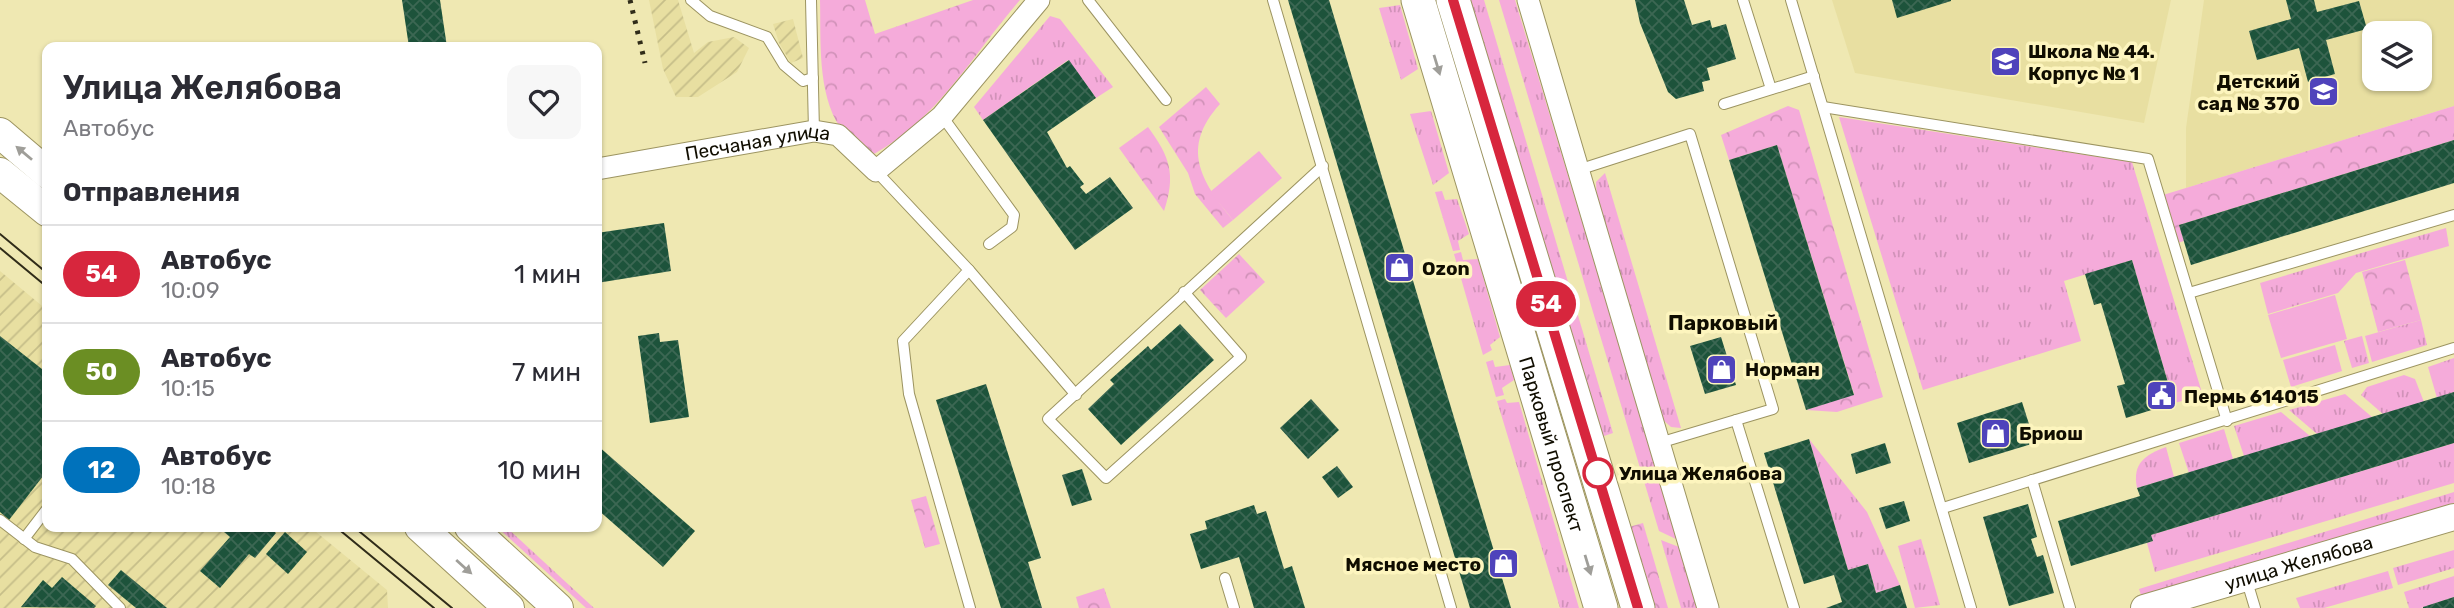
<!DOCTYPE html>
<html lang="ru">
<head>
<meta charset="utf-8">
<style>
	body { margin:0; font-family:Rubik,sans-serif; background:#f7f7f7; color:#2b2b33; height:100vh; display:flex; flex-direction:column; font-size:26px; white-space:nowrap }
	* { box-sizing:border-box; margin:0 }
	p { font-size:23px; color:#7c7c81 }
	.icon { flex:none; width:38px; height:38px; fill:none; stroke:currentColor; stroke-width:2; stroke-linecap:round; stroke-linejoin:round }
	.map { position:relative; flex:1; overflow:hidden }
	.panel { position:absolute; left:42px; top:42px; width:560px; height:490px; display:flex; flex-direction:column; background:#fff; border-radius:14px; box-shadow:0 2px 5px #0004 }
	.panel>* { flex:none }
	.badge { padding:0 14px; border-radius:23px; font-size:24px; line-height:46px }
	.buttons { position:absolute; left:2362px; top:21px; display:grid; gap:14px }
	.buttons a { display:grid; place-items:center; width:70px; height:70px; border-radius:14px; background:#fff; box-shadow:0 2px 5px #0004; font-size:35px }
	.map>.badge { position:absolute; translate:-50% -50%; box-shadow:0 0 0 4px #fff }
	h2 { padding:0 21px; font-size:26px; line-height:63px }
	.round { display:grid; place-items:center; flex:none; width:74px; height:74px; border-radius:14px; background:#f7f7f7 }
	.summary { display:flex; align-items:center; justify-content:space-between; height:119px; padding:0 21px }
	h1 { font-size:33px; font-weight:600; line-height:52px }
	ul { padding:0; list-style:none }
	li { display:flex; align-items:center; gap:21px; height:98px; padding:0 21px; border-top:2px solid #e1e1e2 }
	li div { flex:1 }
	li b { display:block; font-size:26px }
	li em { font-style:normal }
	li .badge { min-width:77px; font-weight:700; text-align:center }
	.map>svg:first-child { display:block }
</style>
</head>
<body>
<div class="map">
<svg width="2454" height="608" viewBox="0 0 2454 608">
	<defs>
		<pattern id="industrial-furrows" width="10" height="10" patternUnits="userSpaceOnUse" patternTransform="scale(1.75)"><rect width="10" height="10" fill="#e8dfa1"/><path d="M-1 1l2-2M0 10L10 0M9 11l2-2" fill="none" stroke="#c6be89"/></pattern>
		<pattern id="grass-tufts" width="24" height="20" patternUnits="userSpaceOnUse" patternTransform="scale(1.75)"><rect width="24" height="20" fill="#f5abda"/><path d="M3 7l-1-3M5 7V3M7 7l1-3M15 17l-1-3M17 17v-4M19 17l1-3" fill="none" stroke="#d192b9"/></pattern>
		<pattern id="forest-crowns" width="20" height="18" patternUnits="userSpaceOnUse" patternTransform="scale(1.75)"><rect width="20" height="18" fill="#f5abda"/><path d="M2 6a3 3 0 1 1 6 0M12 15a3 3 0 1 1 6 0" fill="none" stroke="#d192b9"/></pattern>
		<pattern id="building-cross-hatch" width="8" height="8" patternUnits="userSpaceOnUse" patternTransform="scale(1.75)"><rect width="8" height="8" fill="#1d533b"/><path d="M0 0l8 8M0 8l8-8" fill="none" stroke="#3c6753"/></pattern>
	</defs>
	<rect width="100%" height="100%" fill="#efe8b2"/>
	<g fill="#e8dfa1" fill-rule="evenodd">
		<path d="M1832,0h339l-27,123 -289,-50z"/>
		<path d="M2204,0h250v106l-268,82v-60zM2375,33h45v46h-45z"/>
	</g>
	<g fill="url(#industrial-furrows)">
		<path d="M649,0h29l16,53 14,-11 26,-5 15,11 -12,24 -39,25h-22l-13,-28z"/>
		<path d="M793,19l10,39 -12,5 -12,-20 -6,-19z"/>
		<path d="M0,271l47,39v217h263l77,63 1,18h-388z"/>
	</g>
	<g fill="url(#grass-tufts)">
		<path d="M1464,0h20l129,433 -18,6z"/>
		<path d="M1499,0h16l163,540 -19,-9z"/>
		<path d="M1400,5l18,64 -17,11 -22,-72z"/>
		<path d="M1050,16l10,3 53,68 -17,11 -28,-38 -85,60 -9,-13z"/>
		<path d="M1431,111l18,62 -16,12 -23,-71z"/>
		<path d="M1839,117l293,45 71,234 -29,7 -42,-143 -68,21 17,60 -158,49z"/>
		<path d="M1605,173l76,255 -10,-1 -9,-8 -65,-215 -1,-22z"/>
		<path d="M1442,191l3,9 12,-1 12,35 -11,7 2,9 -7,1 -18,-59z"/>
		<path d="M2446,228l3,18 -93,27 -18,20 -70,21 -8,-31z"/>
		<path d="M1461,252l2,8 15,-1 22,78 -10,8 2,5 -9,5 -29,-101z"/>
		<path d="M2421,320l6,25 -55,17 -7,-26z"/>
		<path d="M2362,336l7,27 -17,5 -8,-27z"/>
		<path d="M2335,345l7,26 -51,16 -8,-27z"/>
		<path d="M2454,358v34l-17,6 -9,-31z"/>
		<path d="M1493,360l2,7 15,-2 4,15 -12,8 2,7 -8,2 -10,-35z"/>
		<path d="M2404,375l11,4 9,23 -41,12 -22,-19 6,-8z"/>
		<path d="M2345,394l27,23 -55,17 -28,-24z"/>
		<path d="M1505,399l2,4 12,-1 60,206h-19l-63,-207z"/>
		<path d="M2281,412l29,24 -66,20 -10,-30z"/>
		<path d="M2224,429l9,30 -44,14 -10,-30z"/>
		<path d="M1809,439l58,73 33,73 -24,8 -8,-29 -20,6z"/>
		<path d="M2454,443v40l-299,89 -8,-29 6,-2 -2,-6z"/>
		<path d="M2166,447l8,30 -37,11c-5,-25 8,-33 29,-41z"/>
		<path d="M2454,492v11l-312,95 -3,-9z"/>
		<path d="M497,527h9l88,81h-8z"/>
		<path d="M1921,539l19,66 -25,3 -17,-62z"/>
		<path d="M1661,540l18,7 19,61h-17z"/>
		<path d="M2454,550v18l-56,17 -5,-17z"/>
		<path d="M2388,571l5,17 -69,20h-24l-4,-10z"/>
		<path d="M2454,576v21l-33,11h-12l-5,-16z"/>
	</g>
	<g fill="url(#forest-crowns)">
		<path d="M820,0h45l10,34 98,-34h47c-47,54 -81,118 -146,154 -10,-8 -26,-16 -34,-27 -23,-34 -19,-88 -20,-127z"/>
		<path d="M1206,87l14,17c-40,44 -19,77 13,116l-10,8 -28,-34 -7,-21 -29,-46z"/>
		<path d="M1788,106l11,4 84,287 -46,15 -31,-2 48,-16 -77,-249 -48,15 -8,-25z"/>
		<path d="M2454,106v34l-275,85 5,16 -7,2 -14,-48z"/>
		<path d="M1148,127c22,30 28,47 16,84l-45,-63z"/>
		<path d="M1239,254l26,28 -39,36 -26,-28z"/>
		<path d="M2405,260l16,60 -43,12 -16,-60z"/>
		<path d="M926,496l14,48 -15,4 -14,-48z"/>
		<path d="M1643,523l25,85h-22l-24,-79z"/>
		<path d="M1104,588l7,20h-32l-3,-11z"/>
	</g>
	<g fill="#f5abda">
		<path d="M1259,151l23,27 -49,42 -23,-28z"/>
		<path d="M2335,295l12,44 -66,19 -13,-43z"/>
	</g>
	<g fill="url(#building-cross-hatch)">
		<path d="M402,0h38l7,47h-38z"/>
		<path d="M1288,0h41l182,608h-41z"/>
		<path d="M1635,0h49l8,25 18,-5 2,8 14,-4 10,35 -29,9 3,12 -8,2 2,9 -28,8 -8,-7 -28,-69z"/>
		<path d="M1892,0h59v1l-54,17z"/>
		<path d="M2286,0h28l3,12 42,-11 8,28 -41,11 9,34 -27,8 -9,-34 -42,12 -8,-29 42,-12z"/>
		<path d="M1069,60l27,38 -49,34 20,36 3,-2 14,18 -4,3 6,7 24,-17 23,31 -58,42 -92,-130z"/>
		<path d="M2454,140v43l-263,82 -12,-40z"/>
		<path d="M1777,145l77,250 -48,15 -77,-250z"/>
		<path d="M664,223l7,48 -74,12v-50z"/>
		<path d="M2132,260l42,143 -48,15 -9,-32 8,-2 -24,-81 -7,2 -9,-31z"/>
		<path d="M1180,324l34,36 -93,85 -33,-36 26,-25 -4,-4 38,-34 3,4z"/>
		<path d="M659,333l1,9 18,-2 11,77 -39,6 -12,-87z"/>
		<path d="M0,336l47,37v98l-38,49 -9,-8z"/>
		<path d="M1721,337l15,48 -31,9 -15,-48z"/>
		<path d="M986,384l55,174 -13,4 14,46h-41l-65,-208z"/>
		<path d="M2454,392v51l-303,92 2,6 -82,25 -13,-45 82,-25 -3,-8z"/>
		<path d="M1311,399l28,31 -31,29 -28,-31z"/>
		<path d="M2022,402l13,41 -66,20 -12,-40z"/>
		<path d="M1809,439l39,131 20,-6 8,29 24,-8 7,23h-81l16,-6 -8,-27 -30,9 -40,-131z"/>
		<path d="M1885,443l6,20 -35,11 -5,-20z"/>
		<path d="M597,445l98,86 -32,36 -66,-58z"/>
		<path d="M1337,466l16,21 -15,11 -16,-21z"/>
		<path d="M1082,469l10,31 -20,6 -10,-31z"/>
		<path d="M1904,501l6,20 -24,8 -7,-21z"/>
		<path d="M2028,504l9,33 -6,2 6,18 6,-2 11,38 -45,13 -26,-89z"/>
		<path d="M1254,505l3,9 9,-3 18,58 8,-3 13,42h-51l-15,-51 -38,12 -11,-35 17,-5 -2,-8z"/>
		<path d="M218,527h51l7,6 -21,25 -6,-4 -29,34 -20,-17 30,-34z"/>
		<path d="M285,532l22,20 -19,22 -22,-20z"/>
		<path d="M121,570l46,38h-31l-28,-23z"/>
		<path d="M62,577l34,29 -2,2 -73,-1 22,-27 9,8z"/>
		<path d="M2454,597v11h-31v-1z"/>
	</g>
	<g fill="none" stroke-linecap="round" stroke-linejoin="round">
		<defs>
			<g id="service">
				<path d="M691,0l19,16 57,21 17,28 19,16 10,-3"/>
				<path d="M811,0l3,131"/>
				<path d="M1088,0l78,100"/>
				<path d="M1273,0l178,608"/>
				<path d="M1743,0l28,89"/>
				<path d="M1791,0l180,608"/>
				<path d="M1724,104l90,-28"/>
				<path d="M1823,107l325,52 79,262"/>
				<path d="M942,116l72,99 -2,12 -23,17"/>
				<path d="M1578,170l112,-36 83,275 -114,34"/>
				<path d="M876,171l93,99 -66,71 6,53 61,214"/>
				<path d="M969,270l107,125"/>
				<path d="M1184,292l57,65 -135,121 -58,-59 275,-253"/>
				<path d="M2189,293l265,-78"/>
				<path d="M1736,420l58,188"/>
				<path d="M2032,480l38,128"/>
				<path d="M1943,508l511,-160"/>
				<path d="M0,520l35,27 37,12 48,49"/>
				<path d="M24,539l23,-30"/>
				<path d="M1225,578l9,30"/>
				<path d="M2246,578l9,30"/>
			</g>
			<g id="minor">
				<path d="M1528,0l180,608"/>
				<path id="s1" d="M597,169l217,-38 24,4 38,36 66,-55 97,-116"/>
			</g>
			<g id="tertiary">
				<path id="s2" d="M2144,608l310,-91"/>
			</g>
			<g id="secondary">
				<path d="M0,133l47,40"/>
				<path d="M0,173l47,38"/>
				<path d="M420,527l89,81"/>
				<path d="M470,527l88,81"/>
			</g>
			<g id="primary">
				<path id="s3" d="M1418,0l183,608"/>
				<path d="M1453,0l185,608"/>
			</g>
		</defs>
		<use href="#service" stroke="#9c9461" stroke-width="12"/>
		<use href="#minor" stroke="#9c9461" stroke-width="23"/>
		<use href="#tertiary" stroke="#9c9461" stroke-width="28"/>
		<use href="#secondary" stroke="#9c9461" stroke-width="32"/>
		<use href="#primary" stroke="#9c9461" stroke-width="35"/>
		<use href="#service" stroke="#fff" stroke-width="10"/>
		<use href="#minor" stroke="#fff" stroke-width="21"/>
		<use href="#tertiary" stroke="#fff" stroke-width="26"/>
		<use href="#secondary" stroke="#fff" stroke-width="30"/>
		<use href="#primary" stroke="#fff" stroke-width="33"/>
		<g stroke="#302c19" stroke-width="2">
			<path d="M0,234l47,39"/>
			<path d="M0,248l47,39"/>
			<path d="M336,527l98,81"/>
			<path d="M354,527l98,81"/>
		</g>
		<path stroke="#302c19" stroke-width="5" stroke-dasharray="3.5 7" stroke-linecap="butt" d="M630,0l15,63"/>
	</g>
	<defs><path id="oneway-solid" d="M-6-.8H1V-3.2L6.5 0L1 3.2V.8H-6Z" transform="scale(1.75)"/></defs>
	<g fill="#9f9e99">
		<use href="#oneway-solid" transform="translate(1437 65) rotate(73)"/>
		<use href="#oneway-solid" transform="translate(24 153) rotate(-140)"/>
		<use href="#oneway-solid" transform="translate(1588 565) rotate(73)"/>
		<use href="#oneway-solid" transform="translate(464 567) rotate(42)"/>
	</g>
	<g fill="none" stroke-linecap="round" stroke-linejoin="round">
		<defs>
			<path id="line" d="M1453,0l185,608"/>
		</defs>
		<use href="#line" stroke="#fff" stroke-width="16"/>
		<use href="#line" stroke="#d7263d" stroke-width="10"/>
	</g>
	<defs>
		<symbol id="school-square" viewBox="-11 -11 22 22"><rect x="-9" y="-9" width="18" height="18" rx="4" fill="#4f43bb" stroke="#fdf5be"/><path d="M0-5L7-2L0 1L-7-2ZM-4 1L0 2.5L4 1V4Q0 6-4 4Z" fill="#fff"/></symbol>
		<symbol id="shop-square" viewBox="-11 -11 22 22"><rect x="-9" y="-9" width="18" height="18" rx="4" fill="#4f43bb" stroke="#fdf5be"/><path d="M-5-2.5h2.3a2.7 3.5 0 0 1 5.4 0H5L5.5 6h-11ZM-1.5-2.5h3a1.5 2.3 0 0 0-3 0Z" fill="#fff"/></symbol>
		<symbol id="civic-square" viewBox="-11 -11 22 22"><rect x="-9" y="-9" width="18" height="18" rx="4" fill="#4f43bb" stroke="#fdf5be"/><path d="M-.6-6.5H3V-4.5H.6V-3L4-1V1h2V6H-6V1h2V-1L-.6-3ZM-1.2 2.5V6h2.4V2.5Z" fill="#fff"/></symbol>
	</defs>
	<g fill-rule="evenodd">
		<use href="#school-square" x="1988" y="44" width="35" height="35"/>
		<use href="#school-square" x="2306" y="74" width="35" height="35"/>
		<use href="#shop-square" x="1382" y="250" width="35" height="35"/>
		<use href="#shop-square" x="1704" y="352" width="35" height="35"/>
		<use href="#civic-square" x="2144" y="378" width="35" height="35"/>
		<use href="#shop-square" x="1978" y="416" width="35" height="35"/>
		<use href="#shop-square" x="1486" y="546" width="35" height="35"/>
	</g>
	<circle fill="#fff" stroke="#d7263d" stroke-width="3.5" cx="1598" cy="473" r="14"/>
	<g text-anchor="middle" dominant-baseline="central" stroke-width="7" stroke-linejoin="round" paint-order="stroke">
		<g font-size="19" font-weight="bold" fill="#100d00" stroke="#fdf5be" text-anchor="start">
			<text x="2028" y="51">Школа № 44.<tspan x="2028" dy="22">Корпус № 1</tspan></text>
			<text x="2300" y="81" text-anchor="end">Детский<tspan x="2300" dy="22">сад № 370</tspan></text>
			<text x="1422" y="268">Ozon</text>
			<text x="1745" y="369">Норман</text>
			<text x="2184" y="396">Пермь 614015</text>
			<text x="2019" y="433">Бриош</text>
			<text x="1481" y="564" text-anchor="end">Мясное место</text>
		</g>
		<g font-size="19" fill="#100d00" stroke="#fdf5be">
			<text stroke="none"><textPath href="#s1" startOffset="163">Песчаная улица</textPath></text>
			<text stroke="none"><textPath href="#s3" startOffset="464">Парковый проспект</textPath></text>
			<text stroke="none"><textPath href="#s2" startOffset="161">улица Желябова</textPath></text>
		</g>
		<g font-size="19" font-weight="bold" fill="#100d00" stroke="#fdf5be" text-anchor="start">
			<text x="1619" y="473">Улица Желябова</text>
		</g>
		<g font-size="21" font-weight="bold" fill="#100d00" stroke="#fdf5be">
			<text x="1723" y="322">Парковый</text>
		</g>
	</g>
</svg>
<div class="buttons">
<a><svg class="icon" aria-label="layers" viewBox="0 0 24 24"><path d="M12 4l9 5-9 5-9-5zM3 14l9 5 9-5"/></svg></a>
</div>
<b class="badge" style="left:1546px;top:304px;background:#d7263d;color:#fff">54</b>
<section class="panel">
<div class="summary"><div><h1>Улица Желябова</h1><p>Автобус</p></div><a class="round"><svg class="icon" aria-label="heart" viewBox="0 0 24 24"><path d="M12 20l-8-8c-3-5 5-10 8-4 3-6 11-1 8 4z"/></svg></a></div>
<h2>Отправления</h2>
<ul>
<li><span class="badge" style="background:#d7263d;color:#fff">54</span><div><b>Автобус</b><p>10:09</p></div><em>1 мин</em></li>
<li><span class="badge" style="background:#6b8e23;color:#fff">50</span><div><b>Автобус</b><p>10:15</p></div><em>7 мин</em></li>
<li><span class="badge" style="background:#0072bc;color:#fff">12</span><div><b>Автобус</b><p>10:18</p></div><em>10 мин</em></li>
</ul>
</section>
</div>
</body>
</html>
